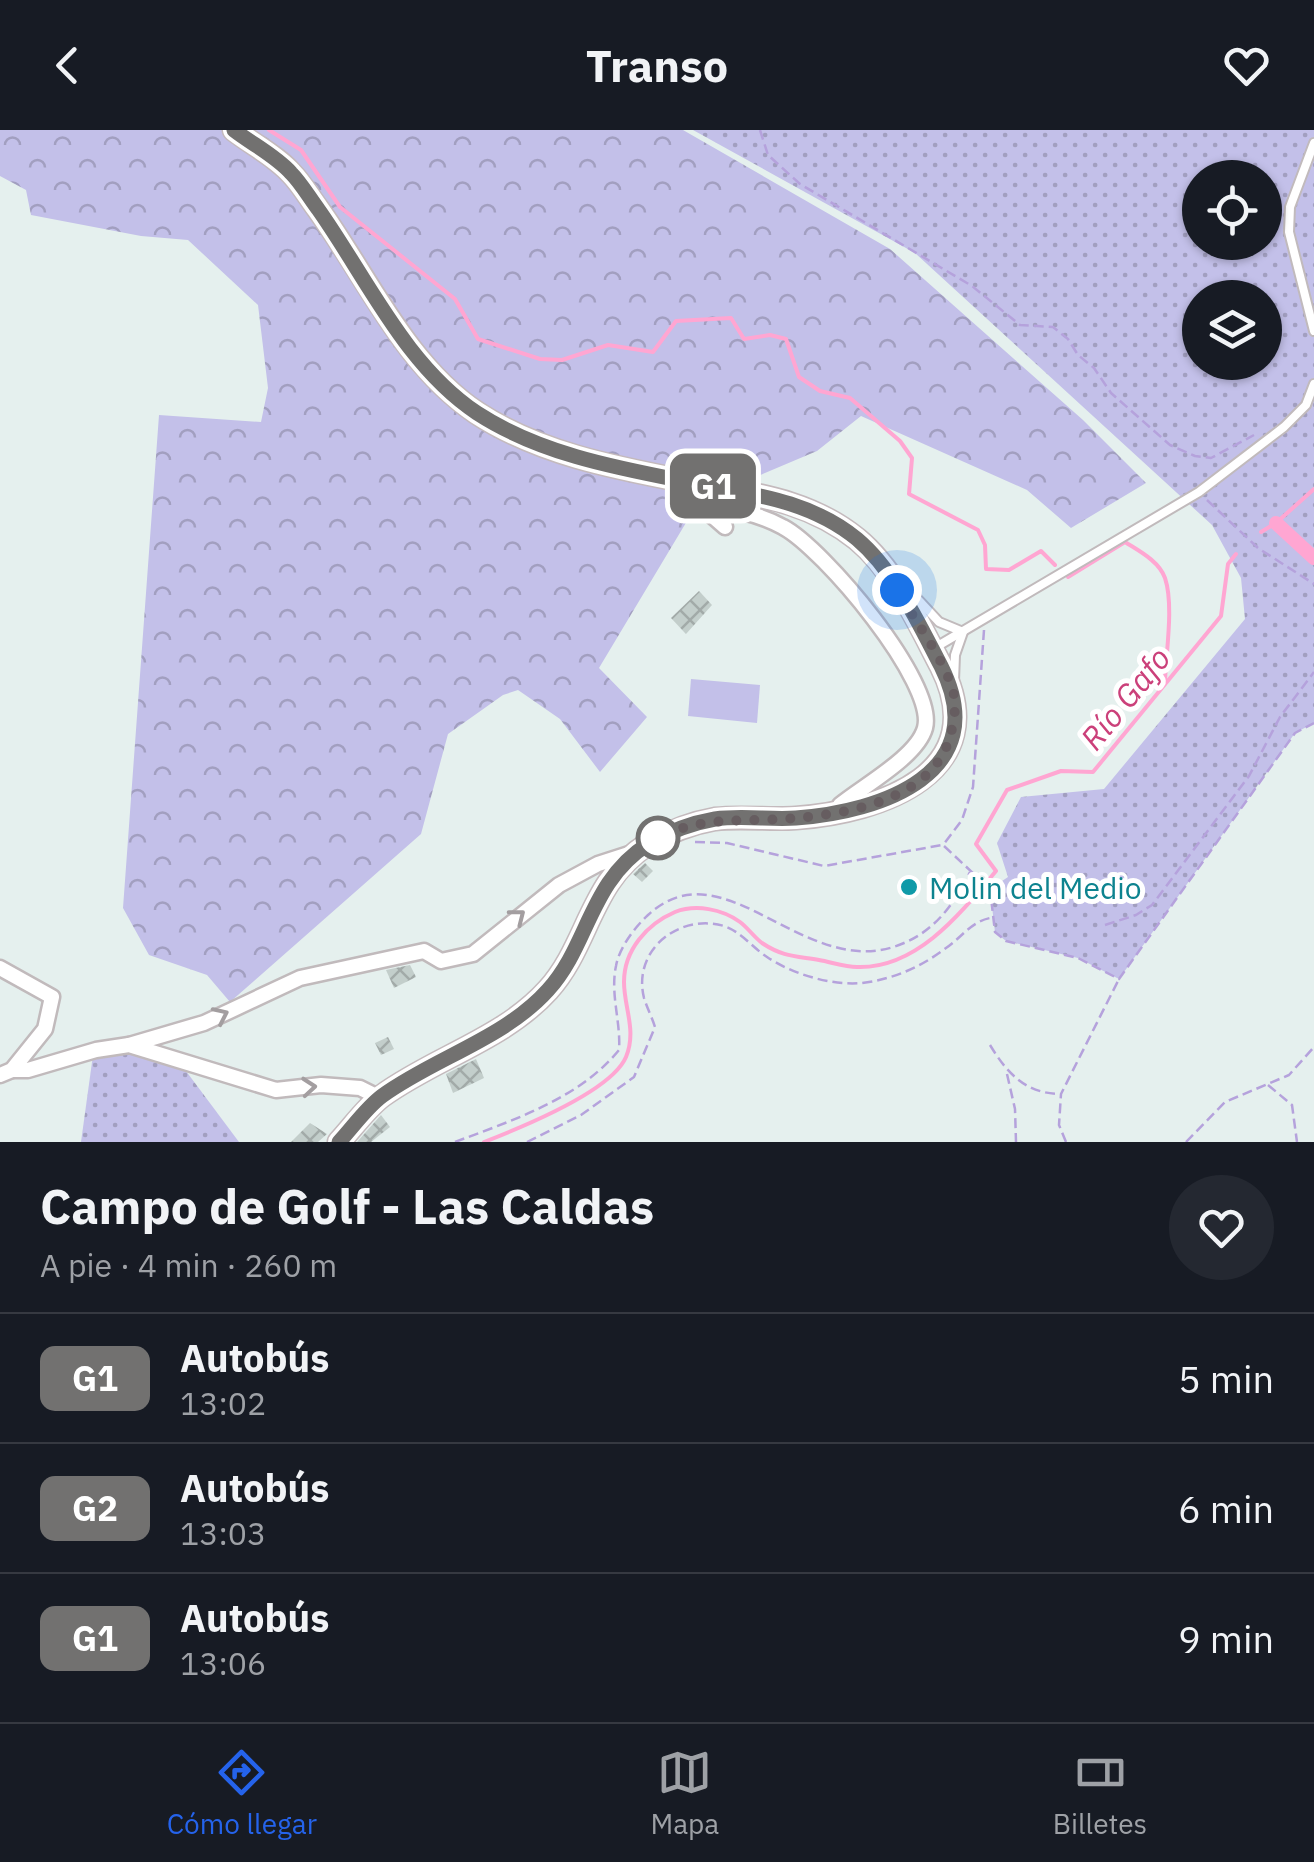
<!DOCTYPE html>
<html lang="es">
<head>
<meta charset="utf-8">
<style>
	body { margin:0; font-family:"IBM Plex Sans",sans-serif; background:#242831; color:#f1f3f6; height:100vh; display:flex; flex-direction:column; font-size:38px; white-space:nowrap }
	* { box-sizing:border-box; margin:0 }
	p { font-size:32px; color:#9ea1a6 }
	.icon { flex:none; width:55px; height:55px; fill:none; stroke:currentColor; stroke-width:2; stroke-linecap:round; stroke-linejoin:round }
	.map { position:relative; height:1012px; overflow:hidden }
	.side { display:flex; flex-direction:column; background:#171b24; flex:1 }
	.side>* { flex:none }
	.badge { padding:0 20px; border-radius:15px; font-size:35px; line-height:65px }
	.tools { position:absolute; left:1182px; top:30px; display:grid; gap:20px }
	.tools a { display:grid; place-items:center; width:100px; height:100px; border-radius:50%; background:#171b24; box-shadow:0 2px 8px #0004; font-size:50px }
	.you { position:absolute; width:50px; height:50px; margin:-25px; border:8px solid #fff; border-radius:50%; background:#1a73e8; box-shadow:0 0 0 15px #1a73e833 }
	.map>.badge { position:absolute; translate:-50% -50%; box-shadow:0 0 0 5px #fff }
	.round { display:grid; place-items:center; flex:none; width:105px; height:105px; border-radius:52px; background:#242831 }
	.summary { display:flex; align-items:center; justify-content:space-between; height:170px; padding:0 40px }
	h1 { font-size:48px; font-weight:700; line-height:75px }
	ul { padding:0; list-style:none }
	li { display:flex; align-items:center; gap:30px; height:130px; padding:0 40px; border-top:2px solid #363941 }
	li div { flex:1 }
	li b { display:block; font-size:38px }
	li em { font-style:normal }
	li .badge { min-width:110px; font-weight:700; text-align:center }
	header { display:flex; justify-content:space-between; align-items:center; height:130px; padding:0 40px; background:#171b24; font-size:45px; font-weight:700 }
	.dock { display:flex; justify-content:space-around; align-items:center; height:140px; border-top:2px solid #363941; background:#171b24; font-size:28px; color:#9ea1a6 }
	.dock a { display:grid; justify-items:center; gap:5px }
	.dock .on { color:#2563eb }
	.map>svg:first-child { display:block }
</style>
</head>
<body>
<header><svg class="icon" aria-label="back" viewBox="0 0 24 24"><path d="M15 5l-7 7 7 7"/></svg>Transo<svg class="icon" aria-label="heart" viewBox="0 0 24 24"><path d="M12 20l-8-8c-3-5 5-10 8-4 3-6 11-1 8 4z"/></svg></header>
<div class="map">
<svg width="1314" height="1012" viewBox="0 0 1314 1012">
	<defs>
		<pattern id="green-dots" width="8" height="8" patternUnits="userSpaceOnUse" patternTransform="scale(2.5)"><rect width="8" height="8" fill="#c3c0e9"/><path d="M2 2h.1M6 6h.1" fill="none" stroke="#a29fc0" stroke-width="1.8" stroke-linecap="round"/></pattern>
		<pattern id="forest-crowns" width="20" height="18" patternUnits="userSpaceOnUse" patternTransform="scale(2.5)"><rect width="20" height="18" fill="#c3c0e9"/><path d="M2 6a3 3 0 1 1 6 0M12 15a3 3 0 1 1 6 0" fill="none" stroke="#a29fc0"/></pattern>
		<pattern id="building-cross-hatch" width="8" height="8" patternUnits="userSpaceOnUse" patternTransform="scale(2.5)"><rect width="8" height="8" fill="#c3cecb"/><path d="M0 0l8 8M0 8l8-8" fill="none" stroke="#a2aaa8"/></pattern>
	</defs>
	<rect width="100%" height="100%" fill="#e5f0ee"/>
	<g fill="url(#green-dots)" fill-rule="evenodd">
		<path d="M693,0h621v593l-19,10 -176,246 -41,-21 -72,-17 -11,-9 -5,-43 18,-12 -11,-34 24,-46 83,-8 141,-170 -4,-41 -29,-53 -297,-272zM1200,48h65v64h-65zM1200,168h65v64h-65z"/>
		<path d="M132,921l48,12 59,79h-158l12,-87z"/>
	</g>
	<path fill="url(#forest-crowns)" d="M0,0h683l207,119 193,171 63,63 -75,45 -44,-38 -166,-74 -44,35 -118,50 -100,167 48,49 -47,55 -40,-53 -42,-29 -15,5 -55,39 -27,100 -191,168 -23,-27 -58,-20 -26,-47 36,-493 102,7 7,-34 -10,-83 -70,-65 -47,-4 -110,-21 -5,-25 -26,-14z"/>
	<path fill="#c3c0e9" d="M691,549l69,6 -3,38 -69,-7z"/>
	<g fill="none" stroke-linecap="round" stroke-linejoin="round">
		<g stroke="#ffa6d2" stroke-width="4">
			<path d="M269,0l32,20 39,57 115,92 23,40 62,20 22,1 46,-15 45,7 23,-31 55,-3 13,21 26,-4 16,4 13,38 21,14 30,7 50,43 12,17 -3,36 69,36 7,15 1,24 23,1 32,-19 14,14"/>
			<path d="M1261,402l15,-9 38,-34"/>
			<path d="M1068,447l57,-35c14,9 34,19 40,36 9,27 1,74 0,103"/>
			<path d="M484,1012c36,-14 127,-50 142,-85 11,-27 -2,-49 -2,-75 0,-32 23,-58 51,-70 21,-8 47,-3 65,10 8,6 14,15 22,21 21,14 34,13 57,17 12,2 26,7 38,7 60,2 104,-54 139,-96l-20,-27 31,-54 54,-19 32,1 128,-156 7,-52 8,-10"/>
		</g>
		<path stroke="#ffa6d2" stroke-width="14" d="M1276,393l38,35"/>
	</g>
	<g fill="url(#building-cross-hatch)">
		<path d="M699,461l13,14 -26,29 -15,-16z"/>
		<path d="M645,733l8,8 -11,11 -9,-8z"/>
		<path d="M909,746l8,15 -7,8 -10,-16z"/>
		<path d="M410,835l6,12 -22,11 -8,-18z"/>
		<path d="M388,907l6,12 -13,6 -6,-12z"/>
		<path d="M476,929l8,19 -31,15 -7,-19z"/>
		<path d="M381,985l9,12 -19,15h-14z"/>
		<path d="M310,993l17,11 -9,8h-27z"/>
	</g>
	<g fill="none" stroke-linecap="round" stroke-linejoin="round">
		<defs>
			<g id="lane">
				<path d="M1314,13l-24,64 -1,25 25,99"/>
				<path d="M912,463l27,29 24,10 -8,23 -1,26"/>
				<path d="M936,517l263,-155 85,-65 22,-22 8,-21"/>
			</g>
			<g id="street">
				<path d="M725,397l-16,-14v-6c25,2 51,7 74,20 40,21 154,156 142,201 -8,29 -62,58 -85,77l-2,6"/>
				<path d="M0,838l52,29 -7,32 -33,41 -12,5"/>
				<path d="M129,915l75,-22 96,-45 124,-27 17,10 32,-7 86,-69 39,-21 34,-11"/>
				<path d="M12,940h16l68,-20 33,-5 147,45 45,-5 39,3 20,10"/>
			</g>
			<path id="secondary" d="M234,0c18,14 42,26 57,43 10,10 18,24 27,36 50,69 87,156 159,204 63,41 139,55 212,69 61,12 117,16 168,57 38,31 62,85 84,127 54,106 -60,146 -145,152 -26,2 -54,-2 -81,1 -23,4 -46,13 -67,25 -58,36 -59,101 -100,146 -44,49 -114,68 -166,106 -16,12 -29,31 -43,46"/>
		</defs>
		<use href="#lane" stroke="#c1babc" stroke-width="12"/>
		<use href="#street" stroke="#c1babc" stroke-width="19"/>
		<use href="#secondary" stroke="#c4babd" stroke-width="25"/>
		<g stroke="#b5a2dc" stroke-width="2.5" stroke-dasharray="10 5" stroke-linecap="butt">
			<path d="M760,0l8,25 32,29 172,102 48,39 33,2 15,12 10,16 16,13 17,25 59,52 25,11 16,2 43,-23"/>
			<path d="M1207,370l51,48 56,36"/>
			<path d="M984,500l-11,157 -11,33 -19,25 47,44 5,43 11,9 72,17 41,21 176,-246 19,-10"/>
			<path d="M695,712l32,1 97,23 118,-21"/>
			<path d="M1105,795l31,-10 16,-10 97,-129 31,-59 34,-45"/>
			<path d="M990,915c17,28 35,48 69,49"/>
			<path d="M1007,944l8,35 1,33"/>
			<path d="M1268,955l24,20 5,37"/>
			<path d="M455,1012c58,-22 124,-43 164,-92 2,-28 -9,-56 -3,-84 3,-18 19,-39 32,-51 78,-72 158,71 256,28 33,-14 51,-41 66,-71"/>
			<path d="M527,1012l54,-27 53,-38 21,-50c-3,-10 -8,-19 -11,-29 -12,-48 35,-85 80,-72 16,5 29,22 43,31 25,17 65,29 95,26 32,-4 59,-16 84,-35 16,-11 25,-26 44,-30"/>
			<path d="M1066,1012l-7,-17 2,-31 58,-115"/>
			<path d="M1186,1012l39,-40 64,-27 25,-28"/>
		</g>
		<use href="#lane" stroke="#fff" stroke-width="8"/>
		<use href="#street" stroke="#fff" stroke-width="14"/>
		<use href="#secondary" stroke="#fff" stroke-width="20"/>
	</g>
	<defs><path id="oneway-chevron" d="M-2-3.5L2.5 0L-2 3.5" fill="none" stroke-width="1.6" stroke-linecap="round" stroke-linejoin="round" transform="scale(2.5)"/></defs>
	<g stroke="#a39ea0">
		<use href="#oneway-chevron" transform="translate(518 786) rotate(-38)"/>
		<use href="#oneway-chevron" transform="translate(221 885) rotate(-25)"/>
		<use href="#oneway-chevron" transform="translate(309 957) rotate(-5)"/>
	</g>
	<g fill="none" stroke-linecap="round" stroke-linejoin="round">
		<defs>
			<path id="line" d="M234,0c18,14 42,26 57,43 10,10 18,24 27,36 49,69 87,156 159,204 63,41 140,55 212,69 60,12 119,17 168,57 37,31 62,85 84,127 54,107 -60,146 -145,152 -26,2 -54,-3 -81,1 -23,4 -47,13 -67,25 -59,38 -59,101 -100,146 -44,49 -114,68 -166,106 -16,12 -29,31 -43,46"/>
		</defs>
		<use href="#line" stroke="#fff" stroke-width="22"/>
		<use href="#line" stroke="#727170" stroke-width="15"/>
		<path stroke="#665d60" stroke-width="10" stroke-dasharray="0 18" d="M658,708l-4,2c47,-26 93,-17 143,-22 56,-5 137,-20 153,-82 4,-13 7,-31 3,-45 -8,-30 -40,-74 -56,-101"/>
	</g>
	<circle fill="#fff" stroke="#727170" stroke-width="5" cx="658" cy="708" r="20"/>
	<circle fill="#0f9aa8" stroke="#fff" stroke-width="4" cx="909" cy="757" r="10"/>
	<g text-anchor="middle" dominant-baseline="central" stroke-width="10" stroke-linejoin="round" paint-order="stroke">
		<g font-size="30" fill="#0d838f" stroke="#fff" text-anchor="start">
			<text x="929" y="757">Molin del Medio</text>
		</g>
		<g font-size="32" font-style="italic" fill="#cb407a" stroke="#fff">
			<text transform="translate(1125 568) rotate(-51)">Río Gafo</text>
		</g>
	</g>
</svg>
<div class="tools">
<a><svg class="icon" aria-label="locate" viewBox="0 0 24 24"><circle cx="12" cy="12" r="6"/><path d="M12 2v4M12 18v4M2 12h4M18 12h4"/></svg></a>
<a><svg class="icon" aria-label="layers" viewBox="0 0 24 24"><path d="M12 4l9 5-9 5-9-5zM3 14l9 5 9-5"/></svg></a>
</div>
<div class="you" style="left:897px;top:460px"></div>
<b class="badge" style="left:713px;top:356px;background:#727170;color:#fff">G1</b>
</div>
<section class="side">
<div class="summary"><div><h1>Campo de Golf - Las Caldas</h1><p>A pie · 4 min · 260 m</p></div><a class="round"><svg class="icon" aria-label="heart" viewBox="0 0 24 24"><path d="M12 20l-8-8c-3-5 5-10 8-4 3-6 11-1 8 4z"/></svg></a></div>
<ul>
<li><span class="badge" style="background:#727170;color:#fff">G1</span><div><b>Autobús</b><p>13:02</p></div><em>5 min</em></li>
<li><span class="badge" style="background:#727170;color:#fff">G2</span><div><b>Autobús</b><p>13:03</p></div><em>6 min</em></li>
<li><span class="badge" style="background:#727170;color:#fff">G1</span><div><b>Autobús</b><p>13:06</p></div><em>9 min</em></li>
</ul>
</section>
<nav class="dock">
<a class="on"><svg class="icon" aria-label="directions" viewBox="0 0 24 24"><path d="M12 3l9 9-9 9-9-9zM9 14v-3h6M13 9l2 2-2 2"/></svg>Cómo llegar</a>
<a><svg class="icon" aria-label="map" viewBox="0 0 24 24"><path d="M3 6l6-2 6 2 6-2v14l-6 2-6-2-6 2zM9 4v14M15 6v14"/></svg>Mapa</a>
<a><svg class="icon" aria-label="tickets" viewBox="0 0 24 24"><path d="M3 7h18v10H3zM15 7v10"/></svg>Billetes</a>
</nav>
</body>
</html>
